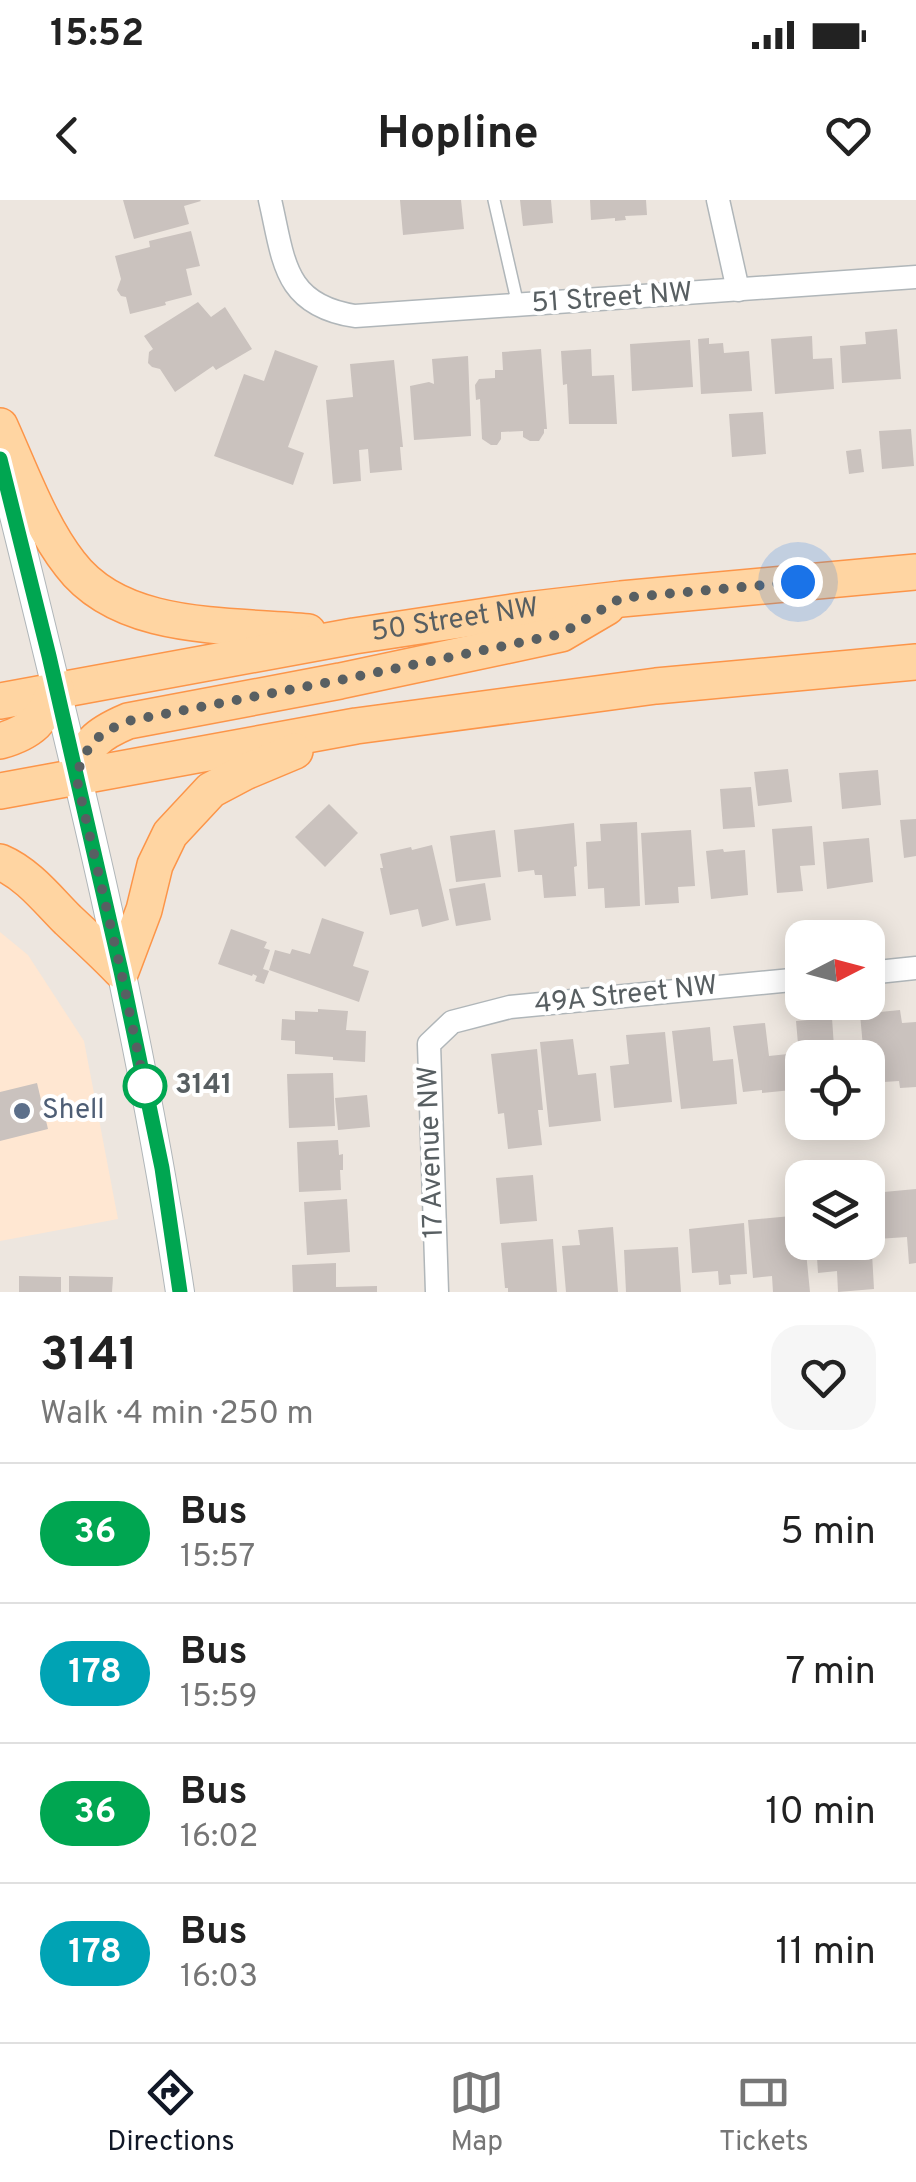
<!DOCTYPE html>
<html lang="en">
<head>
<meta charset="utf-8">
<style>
	body { margin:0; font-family:Overpass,sans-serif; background:#f6f6f6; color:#222; height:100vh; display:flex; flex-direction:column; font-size:38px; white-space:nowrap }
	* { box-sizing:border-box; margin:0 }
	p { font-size:32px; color:#767676 }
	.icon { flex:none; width:55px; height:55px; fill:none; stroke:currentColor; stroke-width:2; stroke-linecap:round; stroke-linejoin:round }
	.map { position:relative; height:1092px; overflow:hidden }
	.panel { display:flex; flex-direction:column; background:#fff; flex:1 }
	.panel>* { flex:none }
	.badge { padding:0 20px; border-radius:32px; font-size:35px; line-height:65px }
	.needle { width:65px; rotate:84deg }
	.buttons { position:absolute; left:785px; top:720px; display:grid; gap:20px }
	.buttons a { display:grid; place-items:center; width:100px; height:100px; border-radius:20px; background:#fff; box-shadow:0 5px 25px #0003; font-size:50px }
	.you { position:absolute; width:50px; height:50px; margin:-25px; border:8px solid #fff; border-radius:50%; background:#1a73e8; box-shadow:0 0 0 15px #1a73e833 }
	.map>.badge { position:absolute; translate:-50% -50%; box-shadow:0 0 0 5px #fff }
	.round { display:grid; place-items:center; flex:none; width:105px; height:105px; border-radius:30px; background:#f6f6f6 }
	.summary { display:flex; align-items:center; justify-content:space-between; height:170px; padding:0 40px }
	h1 { font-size:48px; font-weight:700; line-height:75px }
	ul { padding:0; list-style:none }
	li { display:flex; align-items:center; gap:30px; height:140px; padding:0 40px; border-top:2px solid #e0e0e0 }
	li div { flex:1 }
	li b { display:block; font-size:38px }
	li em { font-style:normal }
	li .badge { min-width:110px; font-weight:700; text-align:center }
	.status { display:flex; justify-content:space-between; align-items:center; height:70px; padding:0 50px; background:#fff; direction:ltr }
	.status svg { height:28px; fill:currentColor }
	header { display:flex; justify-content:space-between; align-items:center; height:130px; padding:0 40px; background:#fff; font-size:45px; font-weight:700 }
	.dock { display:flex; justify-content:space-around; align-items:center; height:140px; border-top:2px solid #e0e0e0; background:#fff; font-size:28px; color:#767676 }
	.dock a { display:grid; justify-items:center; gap:5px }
	.dock .selected { color:#111827 }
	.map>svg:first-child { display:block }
</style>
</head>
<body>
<div class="status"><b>15:52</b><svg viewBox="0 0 49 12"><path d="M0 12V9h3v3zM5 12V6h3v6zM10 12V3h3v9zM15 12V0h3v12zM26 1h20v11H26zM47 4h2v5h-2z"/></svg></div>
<header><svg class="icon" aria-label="back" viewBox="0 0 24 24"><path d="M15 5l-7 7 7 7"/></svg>Hopline<svg class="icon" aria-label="heart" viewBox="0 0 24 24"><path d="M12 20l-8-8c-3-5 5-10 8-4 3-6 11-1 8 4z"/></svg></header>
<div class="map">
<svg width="916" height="1092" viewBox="0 0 916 1092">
	<rect width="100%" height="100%" fill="#ede6df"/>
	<path fill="#ffe7d2" d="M0,732l28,23 56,86 34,178 -118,22z"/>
	<g fill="#cac2be">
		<path d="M123,0h77l1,1 -17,5 5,18 -55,15z"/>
		<path d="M400,0h61l3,29 -61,6z"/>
		<path d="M520,0h31l2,23 -30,3z"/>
		<path d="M590,0h56l1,15 -22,1 1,4 -11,1v-3l-24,2z"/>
		<path d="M191,31l9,35 -14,3 6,26 -27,7 1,3 -36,9 -4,-17 -5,-1 -4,-6 4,-11 -6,-23 35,-9 -1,-6z"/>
		<path d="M198,102l13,15 14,-10 27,42 -36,21 -3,-4 -38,26 -15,-23 -8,-2 -4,-4 1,-11 4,-3 -9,-13z"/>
		<path d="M897,129l4,50 -59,4 -2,-37 26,-2 -1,-12z"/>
		<path d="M812,136l1,23 19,-1 2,31 -59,5 -4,-55z"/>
		<path d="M709,138v6l14,-1 1,10 25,-2 3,40 -51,3 -3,-55z"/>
		<path d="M690,140l3,47 -61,4 -2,-47z"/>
		<path d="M541,149l6,80h-3v4l-5,8h-9l-7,-4v-6l-22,1v7l-4,6h-6l-9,-6 -2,-40 -4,1 -1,-15 4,-6 16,-1v-8h8l-1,-18z"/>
		<path d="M591,149l1,27 22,-1 3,49h-48l-2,-40 -4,1 -2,-34z"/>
		<path d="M275,150l43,16 -30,81 16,6 -11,32 -79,-29 30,-82 20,7z"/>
		<path d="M468,156l3,80 -57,4 -4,-54 19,-4 5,2 -2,-25z"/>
		<path d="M394,160l9,87h-3l2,23 -32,3 -2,-24 -9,1 2,31 -28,3 -7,-84 27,-3 -3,-33z"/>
		<path d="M763,212l3,42 -34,3 -3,-43z"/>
		<path d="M911,229l3,37 -32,3 -3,-38z"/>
		<path d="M861,249l3,23 -15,2 -3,-23z"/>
		<path d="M788,569l4,33 -34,4 -4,-34z"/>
		<path d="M878,570l3,35 -39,4 -3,-36z"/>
		<path d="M751,587l4,40 -32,2 -3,-40z"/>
		<path d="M329,604l29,29 -33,34 -30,-30z"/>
		<path d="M916,619v37l-12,2 -4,-38z"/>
		<path d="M637,622l3,84 -35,2 -1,-20 -16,1 -2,-47 15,-1 -1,-17z"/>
		<path d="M574,623l3,43 -3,1 2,29 -32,2 -2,-23h-7l-1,-5 -16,2 -4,-42z"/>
		<path d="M812,626l3,39 -15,1 3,25 -26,2 -5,-64z"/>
		<path d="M495,630l6,47 -45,5 -6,-46z"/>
		<path d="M691,630l4,56 -17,1 1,16 -34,2 -4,-72z"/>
		<path d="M869,638l4,44 -46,7 -4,-47z"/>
		<path d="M432,645l17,75 -27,7 -4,-18 -28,6 -10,-47h3l-3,-14 31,-7 1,3z"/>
		<path d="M723,649l1,3 21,-2 3,45 -37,4 -5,-48z"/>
		<path d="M485,683l6,37 -35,6 -7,-37z"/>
		<path d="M322,718l42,14 -11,34 16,5 -10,31 -90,-32 6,-20 15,4 2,-5 18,5z"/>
		<path d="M231,729l36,13 -3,6 6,2 -7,19 6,2 -5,13 -9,-3 2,-5 -4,-2 -1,2 -34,-12z"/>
		<path d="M318,809l30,2 -2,19 20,1 -1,31 -32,-2v-3l-38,-3v-13l-14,-1 1,-21 13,1v-9l23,1z"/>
		<path d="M900,810l2,13 14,-1v65l-16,1 -1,-7 -31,2v-25h-4l-4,-44z"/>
		<path d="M832,818l2,29 19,-1 1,12 -55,-3 -3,-34z"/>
		<path d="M765,823l4,33 19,-2 4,36 -30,3v-3l-19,2 -10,-66z"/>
		<path d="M710,827l3,34 20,-2 4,45 -56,5 -9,-78z"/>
		<path d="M665,832l7,70 -58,6 -4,-42 19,-2 -3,-29z"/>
		<path d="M573,839l5,36 18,-2 5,48 -52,6 -9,-85z"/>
		<path d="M537,849l6,61h-5l4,35 -34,4 -4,-36 -6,1 -7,-60z"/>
		<path d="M333,873l2,53 -46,2 -2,-54z"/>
		<path d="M37,883l11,46 -48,12v-49z"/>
		<path d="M367,895l3,32 -32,3 -3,-32z"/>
		<path d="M338,940l1,15 4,-1v16h-3l1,20 -42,2 -2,-50z"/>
		<path d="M533,975l4,46 -37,3 -4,-46z"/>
		<path d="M916,989v74l-7,1 -2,-27 -30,2 -4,-46z"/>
		<path d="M347,999l3,53 -43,3 -3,-53z"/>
		<path d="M802,1015v27h3l5,50h-37l-1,-16 -19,2 -5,-58z"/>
		<path d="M744,1023l3,51 -17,1 1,9 -12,1 -1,-14 -26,2 -3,-44z"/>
		<path d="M613,1027l5,65h-52l-4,-46 18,-1 -2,-15z"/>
		<path d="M553,1039l4,53h-49v-4h-3l-4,-45z"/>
		<path d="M816,1042h49l1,11h6l2,36 -36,3 -1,-21 -19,2z"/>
		<path d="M678,1047l3,45h-55l-2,-42z"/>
		<path d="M336,1063v24l41,-1v6h-84l-1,-27z"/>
		<path d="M19,1076l42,1v15h-42z"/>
		<path d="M69,1076l44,1 -1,15h-43z"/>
	</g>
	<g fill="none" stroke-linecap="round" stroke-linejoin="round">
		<defs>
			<path id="service" d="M494,0l24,105"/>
			<g id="minor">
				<path d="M270,0c14,60 13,105 85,116l561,-39"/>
				<path d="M718,0l20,90"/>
				<path d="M868,773l48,-5"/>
				<path d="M437,1092l-8,-248 23,-22 58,-15 292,-28"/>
			</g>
			<path id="tertiary" d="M0,259c68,275 138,552 180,833"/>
			<g id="primary">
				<path d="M0,226c20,44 40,100 70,138 52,69 161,60 238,68"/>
				<path id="s1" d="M0,501l354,-65 172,-26 95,-11 295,-27"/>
				<path d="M0,541c32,-9 43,-21 56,-52"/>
				<path d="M76,576c12,-33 19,-41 52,-55l212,-40 221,-47 46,-27"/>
				<path d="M0,591l356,-65 300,-40 260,-24"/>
				<path d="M0,662c28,12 47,37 68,58 18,17 36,33 53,51l23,-61 11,-45 15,-31 41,-44 34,-18 50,-21"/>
			</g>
		</defs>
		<use href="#service" stroke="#b0b6b9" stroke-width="14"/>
		<use href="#minor" stroke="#b0b6b9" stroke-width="25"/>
		<use href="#tertiary" stroke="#b0b6b9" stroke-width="30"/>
		<use href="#primary" stroke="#fc9549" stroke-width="38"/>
		<use href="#service" stroke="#fff" stroke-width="11"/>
		<use href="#minor" stroke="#fff" stroke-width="22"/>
		<use href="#tertiary" stroke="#fff" stroke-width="28"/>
		<use href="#primary" stroke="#ffd5a2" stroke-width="35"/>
	</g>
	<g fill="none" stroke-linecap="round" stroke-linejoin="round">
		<defs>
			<path id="line" d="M0,259l49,197 72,315 41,197 18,124"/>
		</defs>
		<use href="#line" stroke="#fff" stroke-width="22"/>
		<use href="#line" stroke="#00a651" stroke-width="15"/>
		<path stroke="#585f62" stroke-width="10" stroke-dasharray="0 18" d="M145,886l3,16 -27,-131 -45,-195c12,-33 19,-41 52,-55l212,-41 221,-46 60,-36 177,-16"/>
	</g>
	<circle fill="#fff" stroke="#00a651" stroke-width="5" cx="145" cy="886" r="20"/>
	<circle fill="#5c6f8a" stroke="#fff" stroke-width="4" cx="22" cy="911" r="10"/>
	<g text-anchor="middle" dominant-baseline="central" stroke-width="8" stroke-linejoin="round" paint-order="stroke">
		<g font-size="28" fill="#585f62" stroke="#fff">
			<text transform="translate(612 99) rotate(-4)">51 Street NW</text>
			<text stroke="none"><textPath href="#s1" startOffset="462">50 Street NW</textPath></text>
			<text transform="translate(626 796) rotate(-6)">49A Street NW</text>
			<text transform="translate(432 952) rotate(-92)">17 Avenue NW</text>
		</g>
		<g font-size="28" font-weight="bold" fill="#585f62" stroke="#fff" text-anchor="start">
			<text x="175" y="886">3141</text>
		</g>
		<g font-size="28" fill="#4e5e75" stroke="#fff" text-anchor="start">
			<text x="42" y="911">Shell</text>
		</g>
	</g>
</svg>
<div class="buttons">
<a><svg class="needle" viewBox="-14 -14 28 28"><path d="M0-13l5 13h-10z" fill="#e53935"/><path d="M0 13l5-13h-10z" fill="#767676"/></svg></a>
<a><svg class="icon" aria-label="locate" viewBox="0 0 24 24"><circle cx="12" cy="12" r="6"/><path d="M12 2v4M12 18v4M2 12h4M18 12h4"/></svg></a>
<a><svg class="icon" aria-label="layers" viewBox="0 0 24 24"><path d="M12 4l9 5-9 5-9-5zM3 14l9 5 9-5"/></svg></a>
</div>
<div class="you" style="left:798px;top:382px"></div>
</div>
<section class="panel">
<div class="summary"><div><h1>3141</h1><p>Walk · 4 min · 250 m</p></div><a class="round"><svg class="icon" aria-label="heart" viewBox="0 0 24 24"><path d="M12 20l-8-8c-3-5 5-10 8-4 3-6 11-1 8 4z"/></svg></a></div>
<ul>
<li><span class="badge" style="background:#00a651;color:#fff">36</span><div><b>Bus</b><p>15:57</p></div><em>5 min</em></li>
<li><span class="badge" style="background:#00a3b4;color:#fff">178</span><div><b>Bus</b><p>15:59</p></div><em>7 min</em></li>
<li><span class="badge" style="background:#00a651;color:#fff">36</span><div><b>Bus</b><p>16:02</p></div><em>10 min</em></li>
<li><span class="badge" style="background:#00a3b4;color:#fff">178</span><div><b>Bus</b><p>16:03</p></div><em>11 min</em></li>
</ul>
</section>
<nav class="dock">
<a class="selected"><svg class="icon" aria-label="directions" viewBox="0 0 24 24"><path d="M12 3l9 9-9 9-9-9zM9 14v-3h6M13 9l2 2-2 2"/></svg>Directions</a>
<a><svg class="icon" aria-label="map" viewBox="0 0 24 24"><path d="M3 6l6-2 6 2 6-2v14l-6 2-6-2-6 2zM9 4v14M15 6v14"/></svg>Map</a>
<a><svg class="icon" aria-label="tickets" viewBox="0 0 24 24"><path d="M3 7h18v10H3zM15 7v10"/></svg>Tickets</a>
</nav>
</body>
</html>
